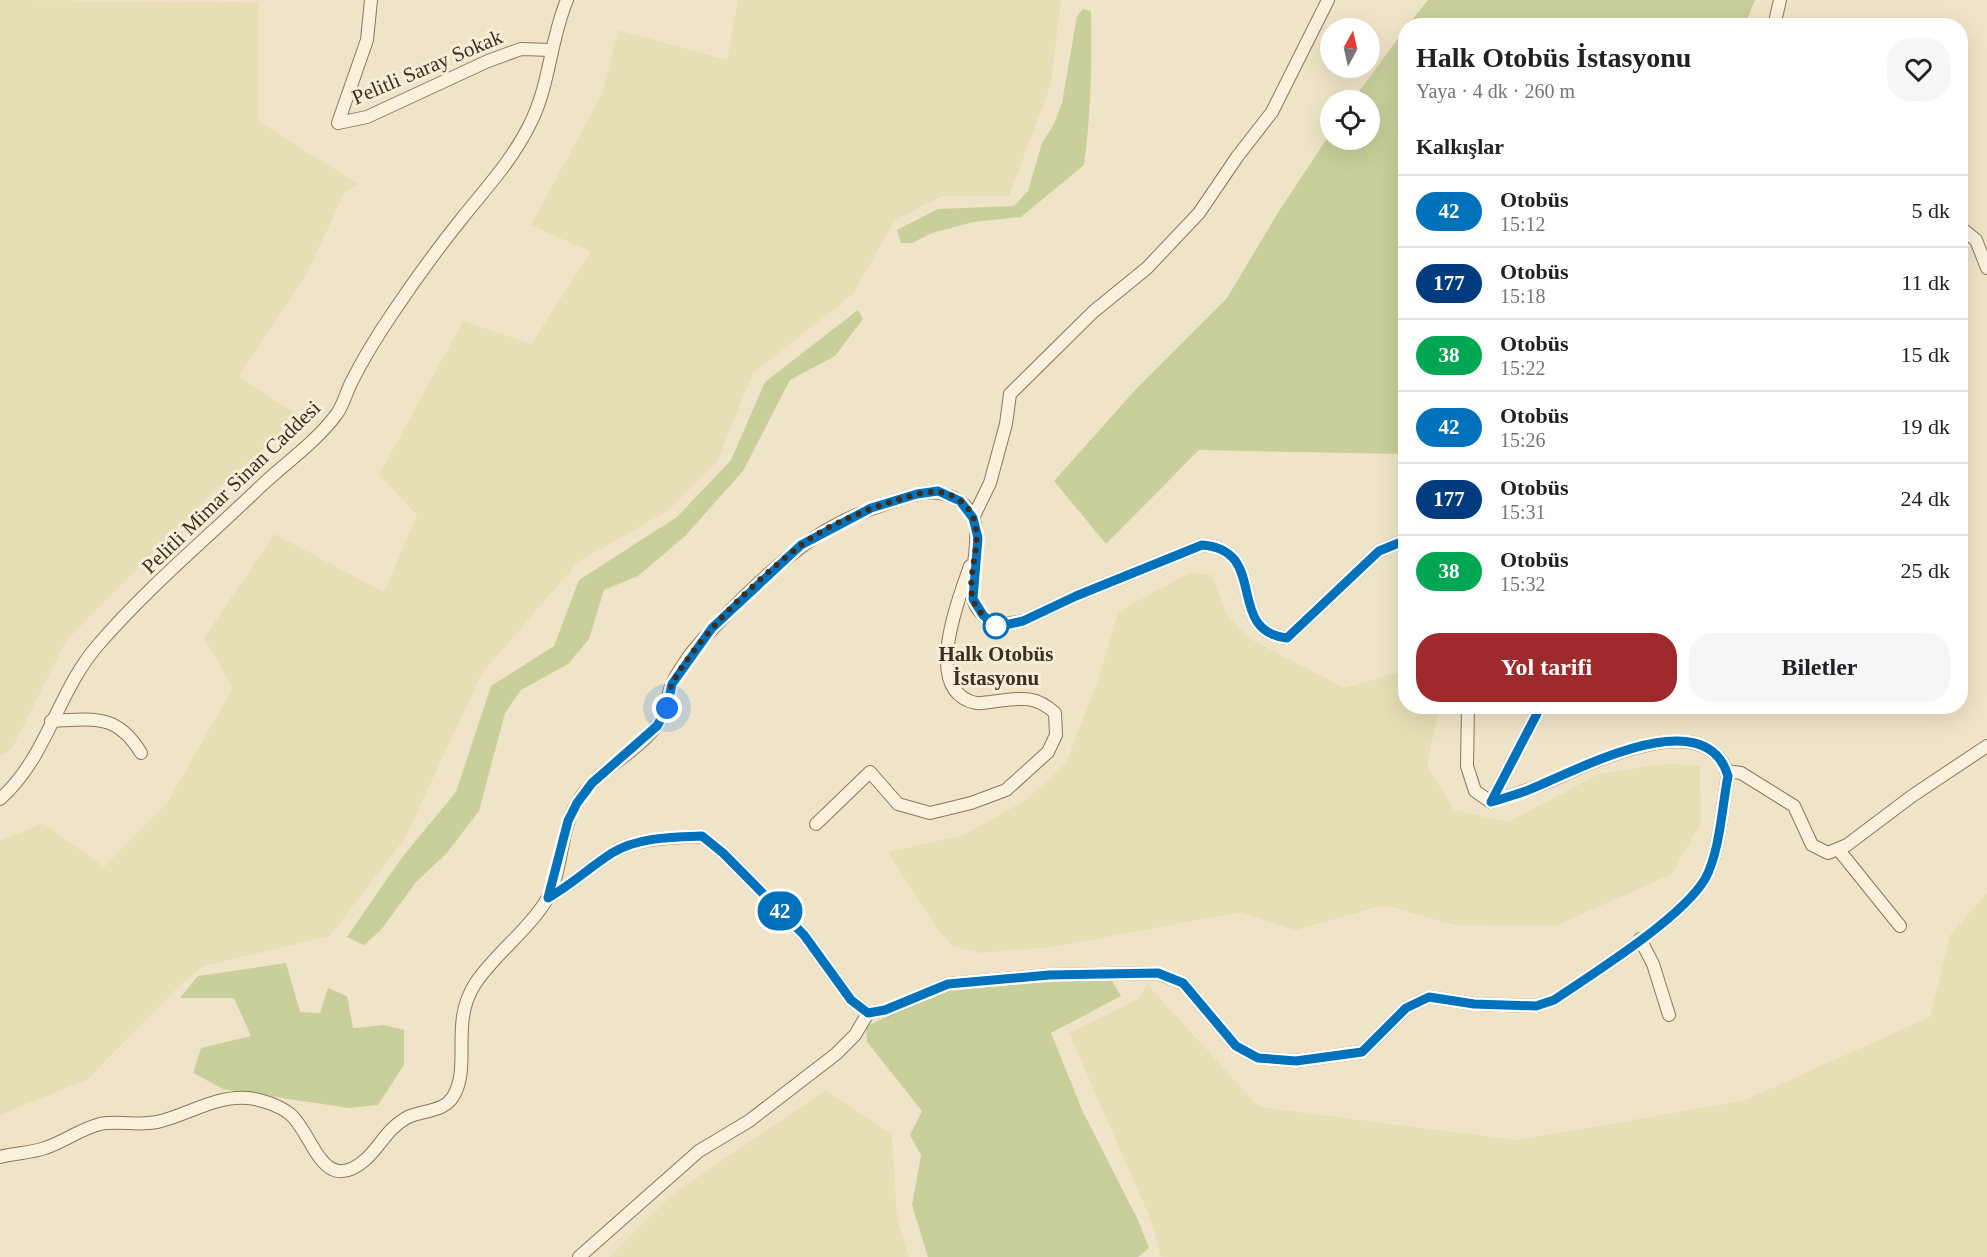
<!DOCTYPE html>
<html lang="tr">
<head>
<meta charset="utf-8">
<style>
	body { margin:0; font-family:Georgia,serif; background:#f6f6f6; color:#202124; height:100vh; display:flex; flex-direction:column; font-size:22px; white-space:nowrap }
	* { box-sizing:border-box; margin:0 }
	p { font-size:20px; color:#757577 }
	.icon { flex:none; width:33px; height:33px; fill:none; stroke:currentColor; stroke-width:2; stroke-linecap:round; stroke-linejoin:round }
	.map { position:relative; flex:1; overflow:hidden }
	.panel { position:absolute; left:1398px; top:18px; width:570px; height:696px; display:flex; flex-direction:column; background:#fff; border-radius:24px; box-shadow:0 6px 24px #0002 }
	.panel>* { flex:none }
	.badge { padding:0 12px; border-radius:20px; font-size:21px; line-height:39px }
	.needle { width:39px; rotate:8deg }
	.fabs { position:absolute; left:1320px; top:18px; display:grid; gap:12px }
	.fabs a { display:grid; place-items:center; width:60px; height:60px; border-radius:50%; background:#fff; box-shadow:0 6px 24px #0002; font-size:30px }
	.you { position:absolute; width:30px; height:30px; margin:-15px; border:4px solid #fff; border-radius:50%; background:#1a73e8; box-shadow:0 0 0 9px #1a73e833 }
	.map>.badge { position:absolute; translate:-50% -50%; box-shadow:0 0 0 3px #fff }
	h2 { padding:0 18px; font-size:22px; line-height:54px }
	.round { display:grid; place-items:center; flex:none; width:63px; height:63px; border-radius:24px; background:#f6f6f6 }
	.summary { display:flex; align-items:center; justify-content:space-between; height:102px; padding:0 18px }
	h1 { font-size:28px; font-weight:700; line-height:45px }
	.cta { display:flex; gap:12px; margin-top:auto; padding:12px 18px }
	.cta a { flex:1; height:69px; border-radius:24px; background:#9e2a2b; color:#fff; font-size:24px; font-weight:700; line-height:69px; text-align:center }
	.cta a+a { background:#f6f6f6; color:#202124 }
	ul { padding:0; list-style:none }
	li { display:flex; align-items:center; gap:18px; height:72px; padding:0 18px; border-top:2px solid #e0e0e0 }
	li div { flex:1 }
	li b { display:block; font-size:22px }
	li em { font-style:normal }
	li .badge { min-width:66px; font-weight:700; text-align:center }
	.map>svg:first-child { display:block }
</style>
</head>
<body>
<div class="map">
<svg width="1987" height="1257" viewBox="0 0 1987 1257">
	<rect width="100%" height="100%" fill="#f0e4c8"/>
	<g fill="#e6deb5">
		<path d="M0,0l258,2v119l100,63 -14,10 -38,81 -67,101 61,41 -89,77 -145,147 -54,107 -12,8z"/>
		<path d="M738,0h323l-10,84 -42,112h-67l-47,24 -42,74 -100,79 -36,89 -48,48 -91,52 -96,111 -77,165 -75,98 -126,30 -25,20 -91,93 -88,36v-274l43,-18 61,44 63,-64 66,-115 -29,-50 70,-104 110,58 33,-77 -38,-40 84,-154 68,23 60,-92 -60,-27 71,-131 16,-64 109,30z"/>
		<path d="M1190,573l22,2 14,39 24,25 95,49 60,-18 1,36 33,1 -12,59 27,44 54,12 93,-49 65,-9 34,2 1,56 -29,52 -117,52 -100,-1 -71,-20 -88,25 -55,-18 -189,35 -71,6 -29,-7 -19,-23 -45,-71 76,-17 62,-35 40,-37 30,-77 23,-75z"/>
		<path d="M1987,893v364h-826l-10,-37 -82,-187 68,-33 10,-16 112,123 257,33 227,-39 187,-84 20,-82z"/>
		<path d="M826,1090l66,45 5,82 12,40h-300l64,-63z"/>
	</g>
	<g fill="#c9cf9b">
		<path d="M1428,0h327l-10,25h-337z"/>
		<path d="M1083,9l8,2c1,51 0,103 -7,154l-63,52 -48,5 -41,11 -20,10h-11l-4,-13 41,-21 76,-3 14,-15 14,-48 12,-19 8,-21 15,-87z"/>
		<path d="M1405,29v425l-206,-4 -93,94 -52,-63 83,-93 90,-90 52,-87 51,-77v6h40v-40h-17z"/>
		<path d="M858,310l5,9 -28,37 -45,24 -47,91 -58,65 -47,40 -34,14 -15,49 -21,25 -47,26 -16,23 -26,98 -33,43 -30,28 -35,48 -17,15 -17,-8 56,-81 53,-64 35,-106 63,-40 25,-66 98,-63 54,-57 34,-78z"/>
		<path d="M286,963l14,49 20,1 8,-25 19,8 6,32 31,-3 20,5v35l-26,40 -29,3 -126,-19 -30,-16 8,-25 50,-12 -17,-38h-54l18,-22z"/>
		<path d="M1111,979l10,17 -70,37 32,79 55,108 11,28 -11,9h-210l-16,-52 9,-50 -11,-20 12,-24 -55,-69 -1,-16 82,-35 40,-6z"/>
	</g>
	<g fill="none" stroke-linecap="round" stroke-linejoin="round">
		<defs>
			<g id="minor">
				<path d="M371,0l-4,40 -29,83 29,-6 121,-56 33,-12 31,1"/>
				<path d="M1774,26l6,-26"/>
				<path d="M1960,227l16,13 11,28"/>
				<path d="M973,518l17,-35 16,-59 4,-30 83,-82 54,-44 52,-55 38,-56 35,-45 56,-112"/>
				<path d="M51,721c42,-2 66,-8 90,32"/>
				<path d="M1726,771l15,2 53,33 18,39 16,8 19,-8 65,-49 75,-50"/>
				<path d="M0,799c47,-41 57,-107 98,-154 49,-57 108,-106 162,-158 25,-24 55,-44 76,-72 7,-9 10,-22 15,-32 12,-24 26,-47 41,-69 22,-33 46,-66 71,-97 24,-30 50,-58 67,-93 20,-39 20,-84 37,-124"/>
				<path d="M1491,802l50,-96"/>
				<path d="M816,824l54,-52 28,32 32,9 41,-10 35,-13 42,-38 8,-17 -1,-22c-21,-20 -38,-14 -65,-11 -3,0 -10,2 -14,1 -55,-12 -17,-104 -6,-137"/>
				<path d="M1838,849l62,77"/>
				<path d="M548,898c23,-13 42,-31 64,-45 26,-16 61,-15 90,-17l21,17 81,82 47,65 17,13 18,-3 62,-26 101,-9 108,-2 26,10 53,63 22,12 38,3 66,-9 44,-44 23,-11 45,7 62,2 18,-6c40,-27 128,-82 151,-121 15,-27 17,-73 23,-104 -22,-72 -142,-9 -185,9 -17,7 -35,13 -52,18l-16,-11 -8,-25 1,-60"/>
				<path d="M1640,939l13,25 16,51"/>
				<path d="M0,1157c14,-4 31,-4 45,-9 19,-6 35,-19 55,-24 20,-4 41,3 61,-3 28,-7 56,-26 87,-23 13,1 32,8 42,16 23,19 32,83 75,46 15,-13 22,-32 43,-43 16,-7 37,-5 46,-22 17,-30 -4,-73 21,-111 19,-29 50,-51 69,-80 20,-30 14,-71 33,-101 20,-34 59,-49 81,-79 10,-13 8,-28 15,-42 4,-9 11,-18 16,-26 17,-22 37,-41 57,-61 47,-45 81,-73 145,-93 23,-7 43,-16 65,-3 37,21 11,67 17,99 2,12 14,21 23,28l27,-5 53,-25 126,-51c68,5 22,86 85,93l92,-87 27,-11"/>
				<path d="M579,1257l120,-106 50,-30 87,-67 19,-19 13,-22"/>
			</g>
		</defs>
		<use href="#minor" stroke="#8d765c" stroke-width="14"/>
		<use href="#minor" stroke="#faf1dc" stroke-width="12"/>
	</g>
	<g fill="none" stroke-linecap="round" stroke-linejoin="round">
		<defs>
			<path id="line" d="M1406,540l-27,11 -92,87c-63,-7 -17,-88 -85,-93l-126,51 -53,25 -27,6 -13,-12 -10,-16 5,-61 -5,-20 -13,-17 -22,-10 -21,3 -46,14 -70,37 -89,83 -40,56 -5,24 -10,18 -65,57 -15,20 -9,18 -20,77c23,-13 42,-31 64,-45 26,-16 61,-16 90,-17l21,17 81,82 47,65 17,13 17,-3 63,-26 101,-9 109,-2 25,10 53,63 22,12 38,3 66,-9 44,-44 23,-11 45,7 62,2 18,-6c40,-27 128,-82 151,-121 15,-27 17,-73 23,-103 -23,-79 -157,-2 -202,15 -12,4 -24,8 -35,11l50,-96"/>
		</defs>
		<use href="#line" stroke="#fff" stroke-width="14"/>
		<use href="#line" stroke="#0072bc" stroke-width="9"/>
		<path stroke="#3d2e20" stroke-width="6" stroke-dasharray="0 10.8" d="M667,708c2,-8 2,-19 6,-26 26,-47 85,-104 127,-136 27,-21 62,-35 94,-45 22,-7 45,-16 65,-1 35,25 5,69 14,100 3,10 16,21 23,26"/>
	</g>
	<circle fill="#fff" stroke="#0072bc" stroke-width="3" cx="996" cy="626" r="12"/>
	<g text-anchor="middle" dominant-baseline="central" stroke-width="6" stroke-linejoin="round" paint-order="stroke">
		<g font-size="21" fill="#3d2e20" stroke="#f7eed8">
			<text transform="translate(427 67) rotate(-23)">Pelitli Saray Sokak</text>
			<text transform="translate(231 487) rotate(-44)">Pelitli Mimar Sinan Caddesi</text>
		</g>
		<g font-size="21" font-weight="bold" fill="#3d2e20" stroke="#f7eed8">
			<text x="996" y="654">Halk Otobüs<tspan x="996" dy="24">İstasyonu</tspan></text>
		</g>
	</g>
</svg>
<div class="fabs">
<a><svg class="needle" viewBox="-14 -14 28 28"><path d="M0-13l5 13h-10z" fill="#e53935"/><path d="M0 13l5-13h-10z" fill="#757577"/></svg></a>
<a><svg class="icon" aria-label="locate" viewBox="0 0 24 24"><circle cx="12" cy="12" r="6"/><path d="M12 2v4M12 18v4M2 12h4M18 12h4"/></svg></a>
</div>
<div class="you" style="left:667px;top:708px"></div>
<b class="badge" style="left:780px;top:911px;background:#0072bc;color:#fff">42</b>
<section class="panel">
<div class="summary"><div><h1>Halk Otobüs İstasyonu</h1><p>Yaya · 4 dk · 260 m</p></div><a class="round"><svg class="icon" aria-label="heart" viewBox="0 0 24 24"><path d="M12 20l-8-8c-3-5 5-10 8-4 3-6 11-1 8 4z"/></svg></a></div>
<h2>Kalkışlar</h2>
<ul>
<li><span class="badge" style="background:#0072bc;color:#fff">42</span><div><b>Otobüs</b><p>15:12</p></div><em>5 dk</em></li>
<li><span class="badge" style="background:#003b80;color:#fff">177</span><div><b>Otobüs</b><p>15:18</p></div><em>11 dk</em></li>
<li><span class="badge" style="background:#00a651;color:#fff">38</span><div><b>Otobüs</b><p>15:22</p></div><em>15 dk</em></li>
<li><span class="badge" style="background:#0072bc;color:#fff">42</span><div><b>Otobüs</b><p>15:26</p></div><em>19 dk</em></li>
<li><span class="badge" style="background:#003b80;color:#fff">177</span><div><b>Otobüs</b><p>15:31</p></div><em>24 dk</em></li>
<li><span class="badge" style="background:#00a651;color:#fff">38</span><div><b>Otobüs</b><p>15:32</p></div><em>25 dk</em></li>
</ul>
<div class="cta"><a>Yol tarifi</a><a>Biletler</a></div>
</section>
</div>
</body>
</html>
